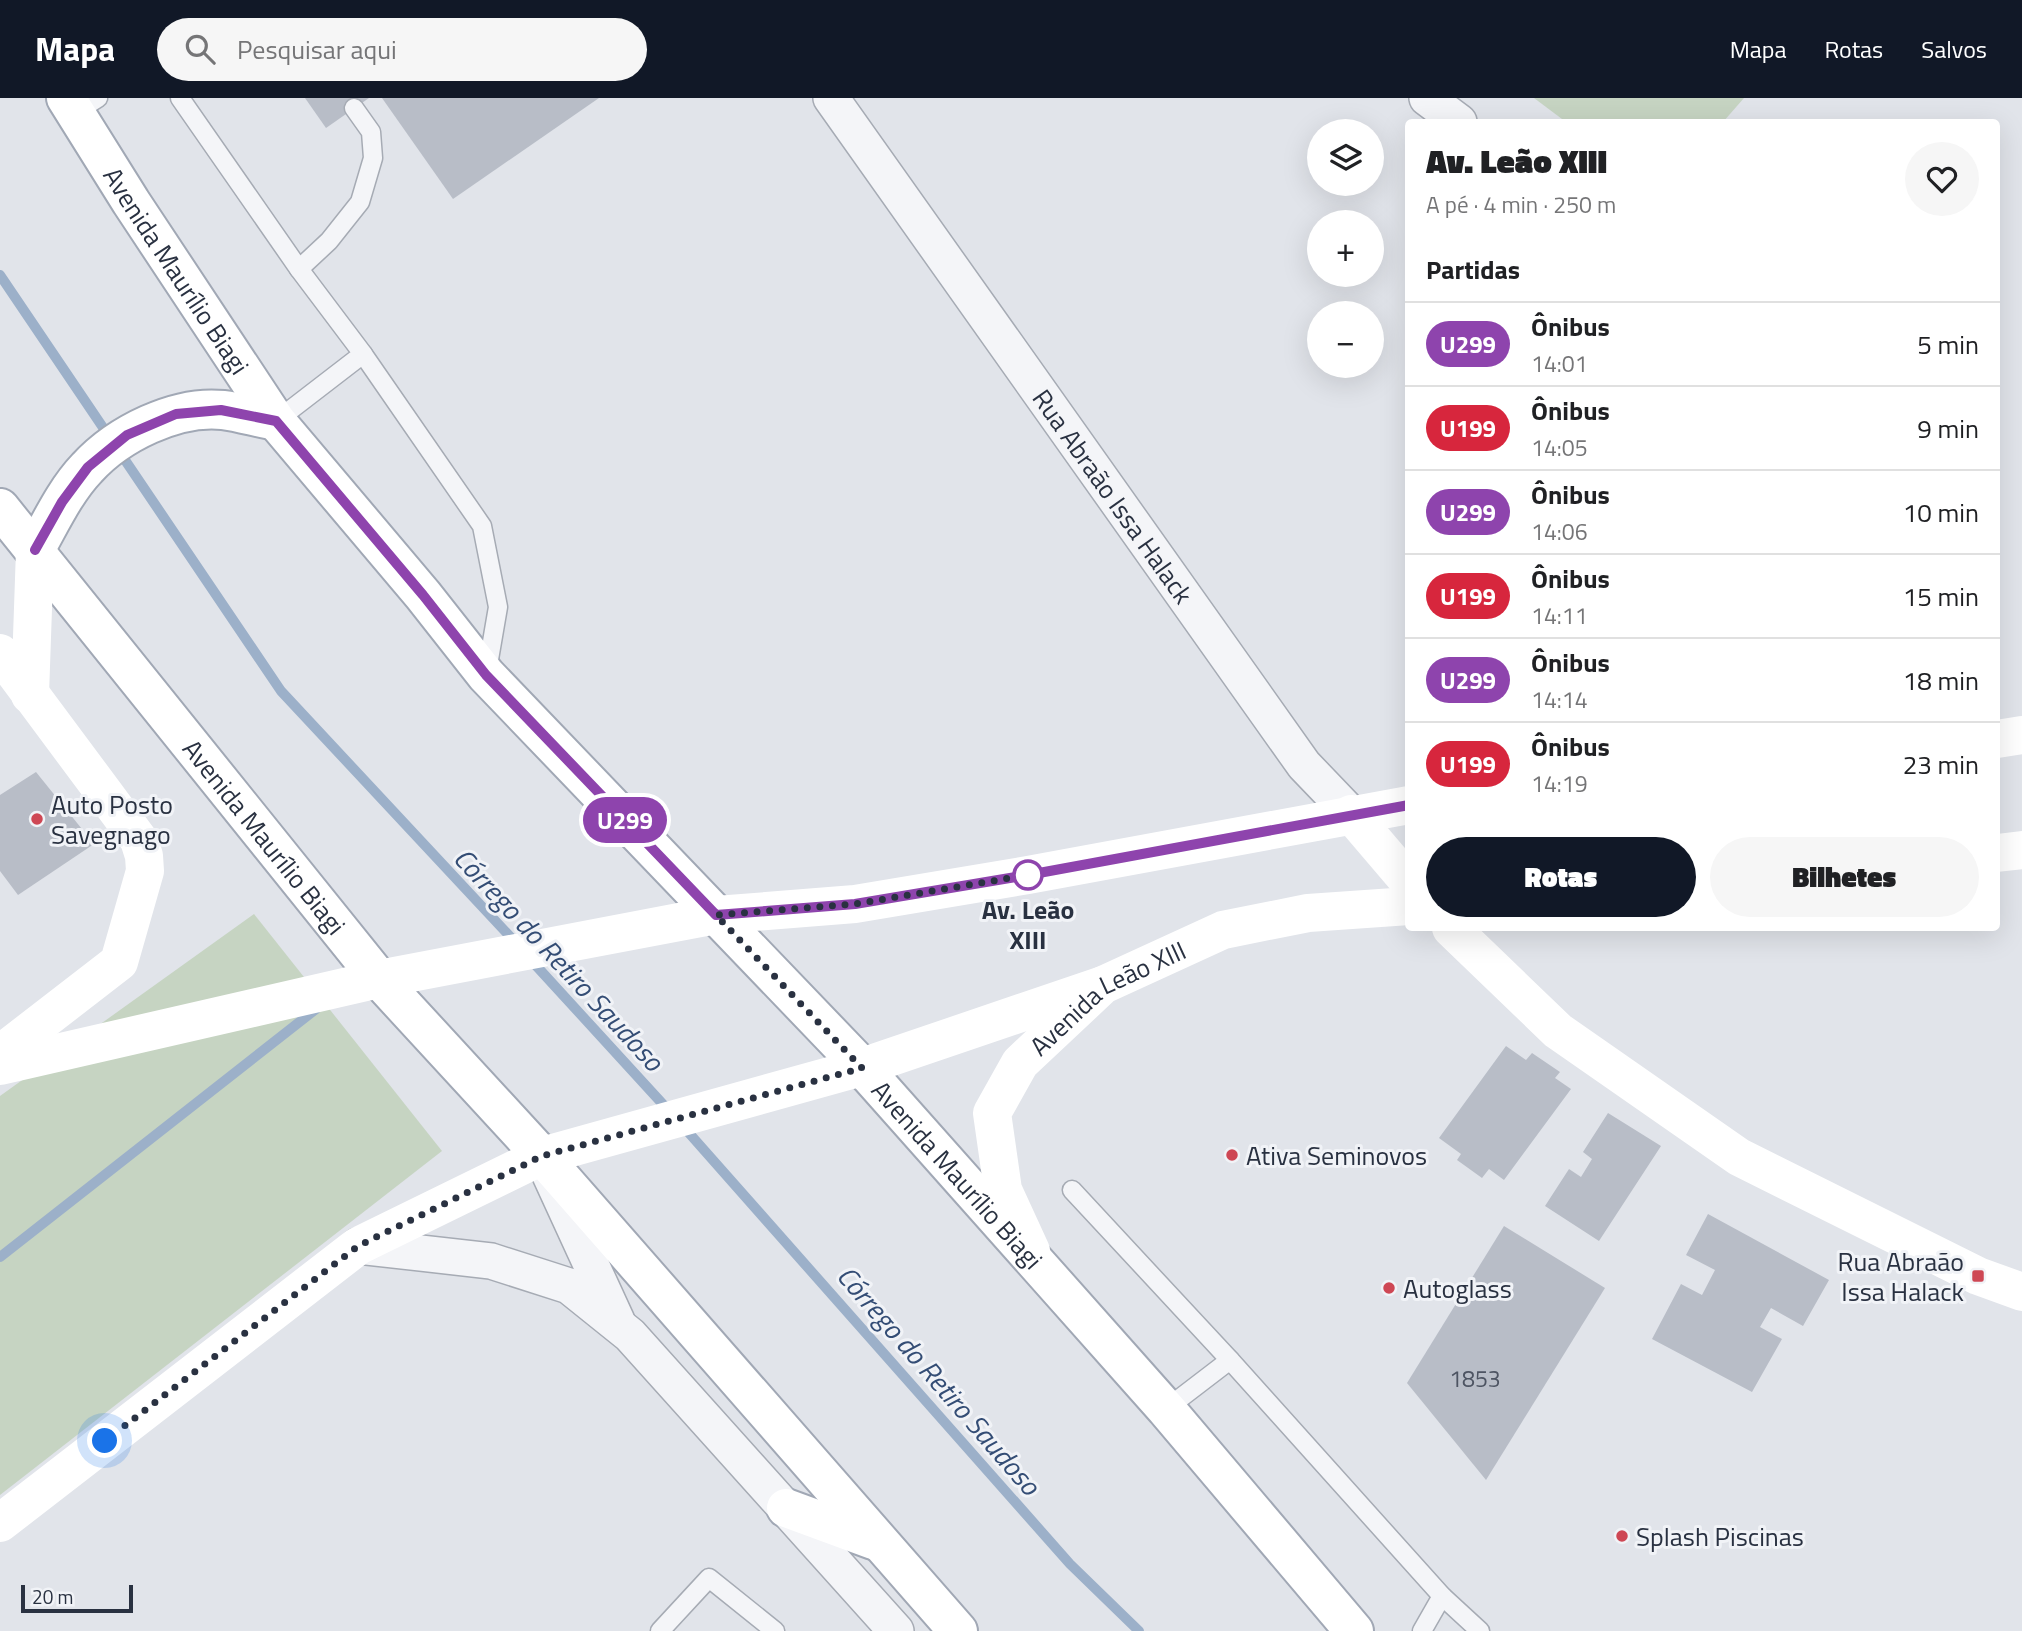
<!DOCTYPE html>
<html lang="pt">
<head>
<meta charset="utf-8">
<style>
	body { margin:0; font-family:"Titillium Web",sans-serif; background:#f6f6f6; color:#202124; height:100vh; display:flex; flex-direction:column; font-size:26px; white-space:nowrap }
	* { box-sizing:border-box; margin:0 }
	p { font-size:23px; color:#757577 }
	.icon { flex:none; width:38px; height:38px; fill:none; stroke:currentColor; stroke-width:2; stroke-linecap:round; stroke-linejoin:round }
	.map { position:relative; flex:1; overflow:hidden }
	.sheet { position:absolute; left:1405px; top:21px; width:595px; height:812px; display:flex; flex-direction:column; background:#fff; border-radius:7px; box-shadow:0 7px 28px #0002 }
	.sheet>* { flex:none }
	.badge { padding:0 14px; border-radius:23px; font-size:24px; line-height:46px }
	.fabs { position:absolute; left:1307px; top:21px; display:grid; gap:14px }
	.fabs a { display:grid; place-items:center; width:77px; height:77px; border-radius:50%; background:#fff; box-shadow:0 7px 28px #0002; font-size:35px }
	.scale { position:absolute; left:21px; bottom:18px; width:112px; box-sizing:border-box; padding-left:7px; border:4px solid #293141; border-top:0; font-size:19px; line-height:24px; white-space:nowrap; color:#293141; -webkit-text-stroke:5px #f1f3f7; paint-order:stroke }
	.you { position:absolute; width:35px; height:35px; margin:-18px; border:5px solid #fff; border-radius:50%; background:#1a73e8; box-shadow:0 0 0 10px #1a73e833 }
	.map>.badge { position:absolute; translate:-50% -50%; box-shadow:0 0 0 4px #fff }
	h2 { padding:0 21px; font-size:26px; line-height:63px }
	.round { display:grid; place-items:center; flex:none; width:74px; height:74px; border-radius:37px; background:#f6f6f6 }
	.head { display:flex; align-items:center; justify-content:space-between; height:119px; padding:0 21px }
	h1 { font-size:33px; font-weight:800; line-height:52px }
	.button { display:flex; gap:14px; margin-top:auto; padding:14px 21px }
	.button a { flex:1; height:80px; border-radius:42px; background:#111827; color:#fff; font-size:28px; font-weight:800; line-height:80px; text-align:center }
	.button a+a { background:#f6f6f6; color:#202124 }
	ul { padding:0; list-style:none }
	li { display:flex; align-items:center; gap:21px; height:84px; padding:0 21px; border-top:2px solid #e0e0e0 }
	li div { flex:1 }
	li b { display:block; font-size:26px }
	li em { font-style:normal }
	li .badge { min-width:77px; font-weight:700; text-align:center }
	header { display:flex; align-items:center; gap:42px; box-sizing:border-box; height:98px; padding:0 35px; background:#111827; color:#fff }
	header strong { font-size:33px }
	nav { display:flex; gap:38px; margin-inline-start:auto; font-size:24px }
	.search { width:490px; height:63px; background:#f6f6f6; display:flex; align-items:center; gap:18px; box-sizing:border-box; padding:0 24px; border-radius:38px; color:#757577; font-size:26px }
	.map>svg:first-child { display:block }
</style>
</head>
<body>
<header>
<strong>Mapa</strong>
<div class="search"><svg class="icon" aria-label="search" viewBox="0 0 24 24"><circle cx="10" cy="10" r="6"/><path d="M15 15l6 6"/></svg>Pesquisar aqui</div>
<nav><a>Mapa</a><a>Rotas</a><a>Salvos</a></nav>
</header>
<div class="map">
<svg width="2022" height="1533" viewBox="0 0 2022 1533">
	<rect width="100%" height="100%" fill="#e1e4ea"/>
	<g fill="#c6d4c2">
		<path d="M1534,0h210l-21,24h-157z"/>
		<path d="M254,816l188,237 -442,344v-399z"/>
	</g>
	<g fill="none" stroke-linecap="round" stroke-linejoin="round">
		<g stroke="#9cb0c9" stroke-width="10">
			<path d="M0,177l281,416 236,253"/>
			<path d="M530,861l140,153"/>
			<path d="M681,1026l389,440 69,67"/>
			<path d="M0,1159l316,-248"/>
		</g>
	</g>
	<g fill="#b8bdc7">
		<path d="M305,0h64l-43,30z"/>
		<path d="M382,0h217l-146,101z"/>
		<path d="M36,674l58,72 -76,51 -18,-24v-76z"/>
		<path d="M1506,948l20,14 6,-7 28,19 -5,6 16,11 -67,91 -15,-11 -7,9 -25,-18 4,-6 -22,-16z"/>
		<path d="M1608,1015l53,33 -62,95 -54,-35 24,-37 12,8 11,-18 -9,-7z"/>
		<path d="M1708,1116l121,66 -26,46 -32,-18 -11,19 22,12 -30,53 -100,-53 29,-55 21,11 13,-25 -29,-15z"/>
		<path d="M1504,1128l101,62 -119,192 -79,-97z"/>
	</g>
	<g fill="none" stroke-linecap="round" stroke-linejoin="round">
		<defs>
			<g id="lane">
				<path d="M180,0l119,171 64,85 -87,67"/>
				<path d="M76,14l22,-14"/>
				<path d="M299,171l30,-28 31,-39 13,-44 -2,-26 -17,-24"/>
				<path d="M363,256l119,172 16,81 -11,64"/>
				<path d="M1072,1092l158,170 212,236 38,35"/>
				<path d="M1166,1311l64,-49"/>
				<path d="M660,1533l49,-53 66,53"/>
				<path d="M1422,1533l20,-35"/>
			</g>
			<g id="street">
				<path id="s1" d="M831,0l473,667 47,49"/>
				<path d="M1427,0l32,24"/>
				<path d="M550,1077l67,146"/>
				<path d="M358,1148l133,15 78,25 61,49 266,296"/>
			</g>
			<g id="primary">
				<path id="s3" d="M66,0l65,104 145,219 147,174 63,80 376,392 304,342 188,222"/>
				<path id="s4" d="M0,410l379,471 163,177 416,475"/>
				<path d="M35,452c16,-28 30,-59 52,-82 31,-34 89,-63 136,-58 17,2 35,8 53,11"/>
				<path d="M786,1410l87,32"/>
			</g>
		</defs>
		<use href="#lane" stroke="#a6abb4" stroke-width="21"/>
		<use href="#street" stroke="#a6abb4" stroke-width="38"/>
		<use href="#primary" stroke="#a1a8b5" stroke-width="42"/>
		<use href="#lane" stroke="#f4f5f8" stroke-width="18"/>
		<use href="#street" stroke="#f4f5f8" stroke-width="35"/>
		<g stroke="#fff" stroke-width="38">
			<path d="M0,555l139,187 5,16 1,15 -26,91 -119,92"/>
			<path d="M30,597l5,-145"/>
			<path d="M1997,641l25,-4"/>
			<path d="M1351,716l58,68"/>
			<path d="M1997,755l25,-3"/>
			<path d="M1451,830l107,103 181,126 239,119 44,16"/>
			<path d="M0,968l379,-87 337,-64 139,-11 173,-29 381,-70"/>
			<path id="s2" d="M1031,1153l-28,-61 -11,-77 28,-50 83,-78 120,-55 85,-17 101,-7"/>
			<path d="M0,1425l358,-277 184,-90 320,-89 241,-82"/>
		</g>
		<use href="#primary" stroke="#fff" stroke-width="38"/>
	</g>
	<g fill="none" stroke-linecap="round" stroke-linejoin="round">
		<defs>
			<path id="line" d="M35,452l27,-48 26,-35 39,-32 49,-21 45,-4 55,11 147,174 63,80 230,240 139,-11 173,-29 381,-70"/>
		</defs>
		<use href="#line" stroke="#fff" stroke-width="16"/>
		<use href="#line" stroke="#8e44ad" stroke-width="10"/>
		<path stroke="#293141" stroke-width="7" stroke-dasharray="0 12.6" d="M105,1343l253,-195 184,-90 320,-88 -146,-153 139,-11 173,-29"/>
	</g>
	<g fill="#ce4754" stroke="#f1f3f7" stroke-width="2.5">
		<circle cx="37" cy="721" r="7"/>
		<circle cx="1232" cy="1057" r="7"/>
		<rect x="1971" y="1171" width="14" height="14" rx="3.5"/>
		<circle cx="1389" cy="1190" r="7"/>
		<circle cx="1622" cy="1438" r="7"/>
	</g>
	<circle fill="#fff" stroke="#8e44ad" stroke-width="3.5" cx="1028" cy="777" r="14"/>
	<g text-anchor="middle" dominant-baseline="central" stroke-width="6" stroke-linejoin="round" paint-order="stroke">
		<g font-size="23" fill="#4d5462">
			<text x="1475" y="1280">1853</text>
		</g>
		<g font-size="26" fill="#293141" stroke="#f1f3f7">
			<text stroke="none"><textPath href="#s3" startOffset="205">Avenida Maurílio Biagi</textPath></text>
			<text stroke="none"><textPath href="#s1" startOffset="488">Rua Abraão Issa Halack</textPath></text>
			<text stroke="none"><textPath href="#s4" startOffset="422">Avenida Maurílio Biagi</textPath></text>
			<text stroke="none"><textPath href="#s2" startOffset="313">Avenida Leão XIII</textPath></text>
			<text stroke="none"><textPath href="#s3" startOffset="1402">Avenida Maurílio Biagi</textPath></text>
		</g>
		<g font-size="26" fill="#293141" stroke="#f1f3f7" text-anchor="start">
			<text x="51" y="706">Auto Posto<tspan x="51" dy="30">Savegnago</tspan></text>
			<text x="1246" y="1057">Ativa Seminovos</text>
			<text x="1964" y="1163" text-anchor="end">Rua Abraão<tspan x="1964" dy="30">Issa Halack</tspan></text>
			<text x="1403" y="1190">Autoglass</text>
			<text x="1636" y="1438">Splash Piscinas</text>
		</g>
		<g font-size="26" font-weight="bold" fill="#293141" stroke="#f1f3f7">
			<text x="1028" y="811">Av. Leão<tspan x="1028" dy="30">XIII</tspan></text>
		</g>
		<g font-size="28" font-style="italic" fill="#344d75" stroke="#f1f3f7">
			<text transform="translate(559 861) rotate(47)">Córrego do Retiro Saudoso</text>
			<text transform="translate(939 1282) rotate(49)">Córrego do Retiro Saudoso</text>
		</g>
	</g>
</svg>
<div class="fabs">
<a><svg class="icon" aria-label="layers" viewBox="0 0 24 24"><path d="M12 4l9 5-9 5-9-5zM3 14l9 5 9-5"/></svg></a>
<a>+</a>
<a>−</a>
</div>
<div class="scale">20 m</div>
<div class="you" style="left:105px;top:1343px"></div>
<b class="badge" style="left:625px;top:722px;background:#8e44ad;color:#fff">U299</b>
<section class="sheet">
<div class="head"><div><h1>Av. Leão XIII</h1><p>A pé · 4 min · 250 m</p></div><a class="round"><svg class="icon" aria-label="heart" viewBox="0 0 24 24"><path d="M12 20l-8-8c-3-5 5-10 8-4 3-6 11-1 8 4z"/></svg></a></div>
<h2>Partidas</h2>
<ul>
<li><span class="badge" style="background:#8e44ad;color:#fff">U299</span><div><b>Ônibus</b><p>14:01</p></div><em>5 min</em></li>
<li><span class="badge" style="background:#d7263d;color:#fff">U199</span><div><b>Ônibus</b><p>14:05</p></div><em>9 min</em></li>
<li><span class="badge" style="background:#8e44ad;color:#fff">U299</span><div><b>Ônibus</b><p>14:06</p></div><em>10 min</em></li>
<li><span class="badge" style="background:#d7263d;color:#fff">U199</span><div><b>Ônibus</b><p>14:11</p></div><em>15 min</em></li>
<li><span class="badge" style="background:#8e44ad;color:#fff">U299</span><div><b>Ônibus</b><p>14:14</p></div><em>18 min</em></li>
<li><span class="badge" style="background:#d7263d;color:#fff">U199</span><div><b>Ônibus</b><p>14:19</p></div><em>23 min</em></li>
</ul>
<div class="button"><a>Rotas</a><a>Bilhetes</a></div>
</section>
</div>
</body>
</html>
